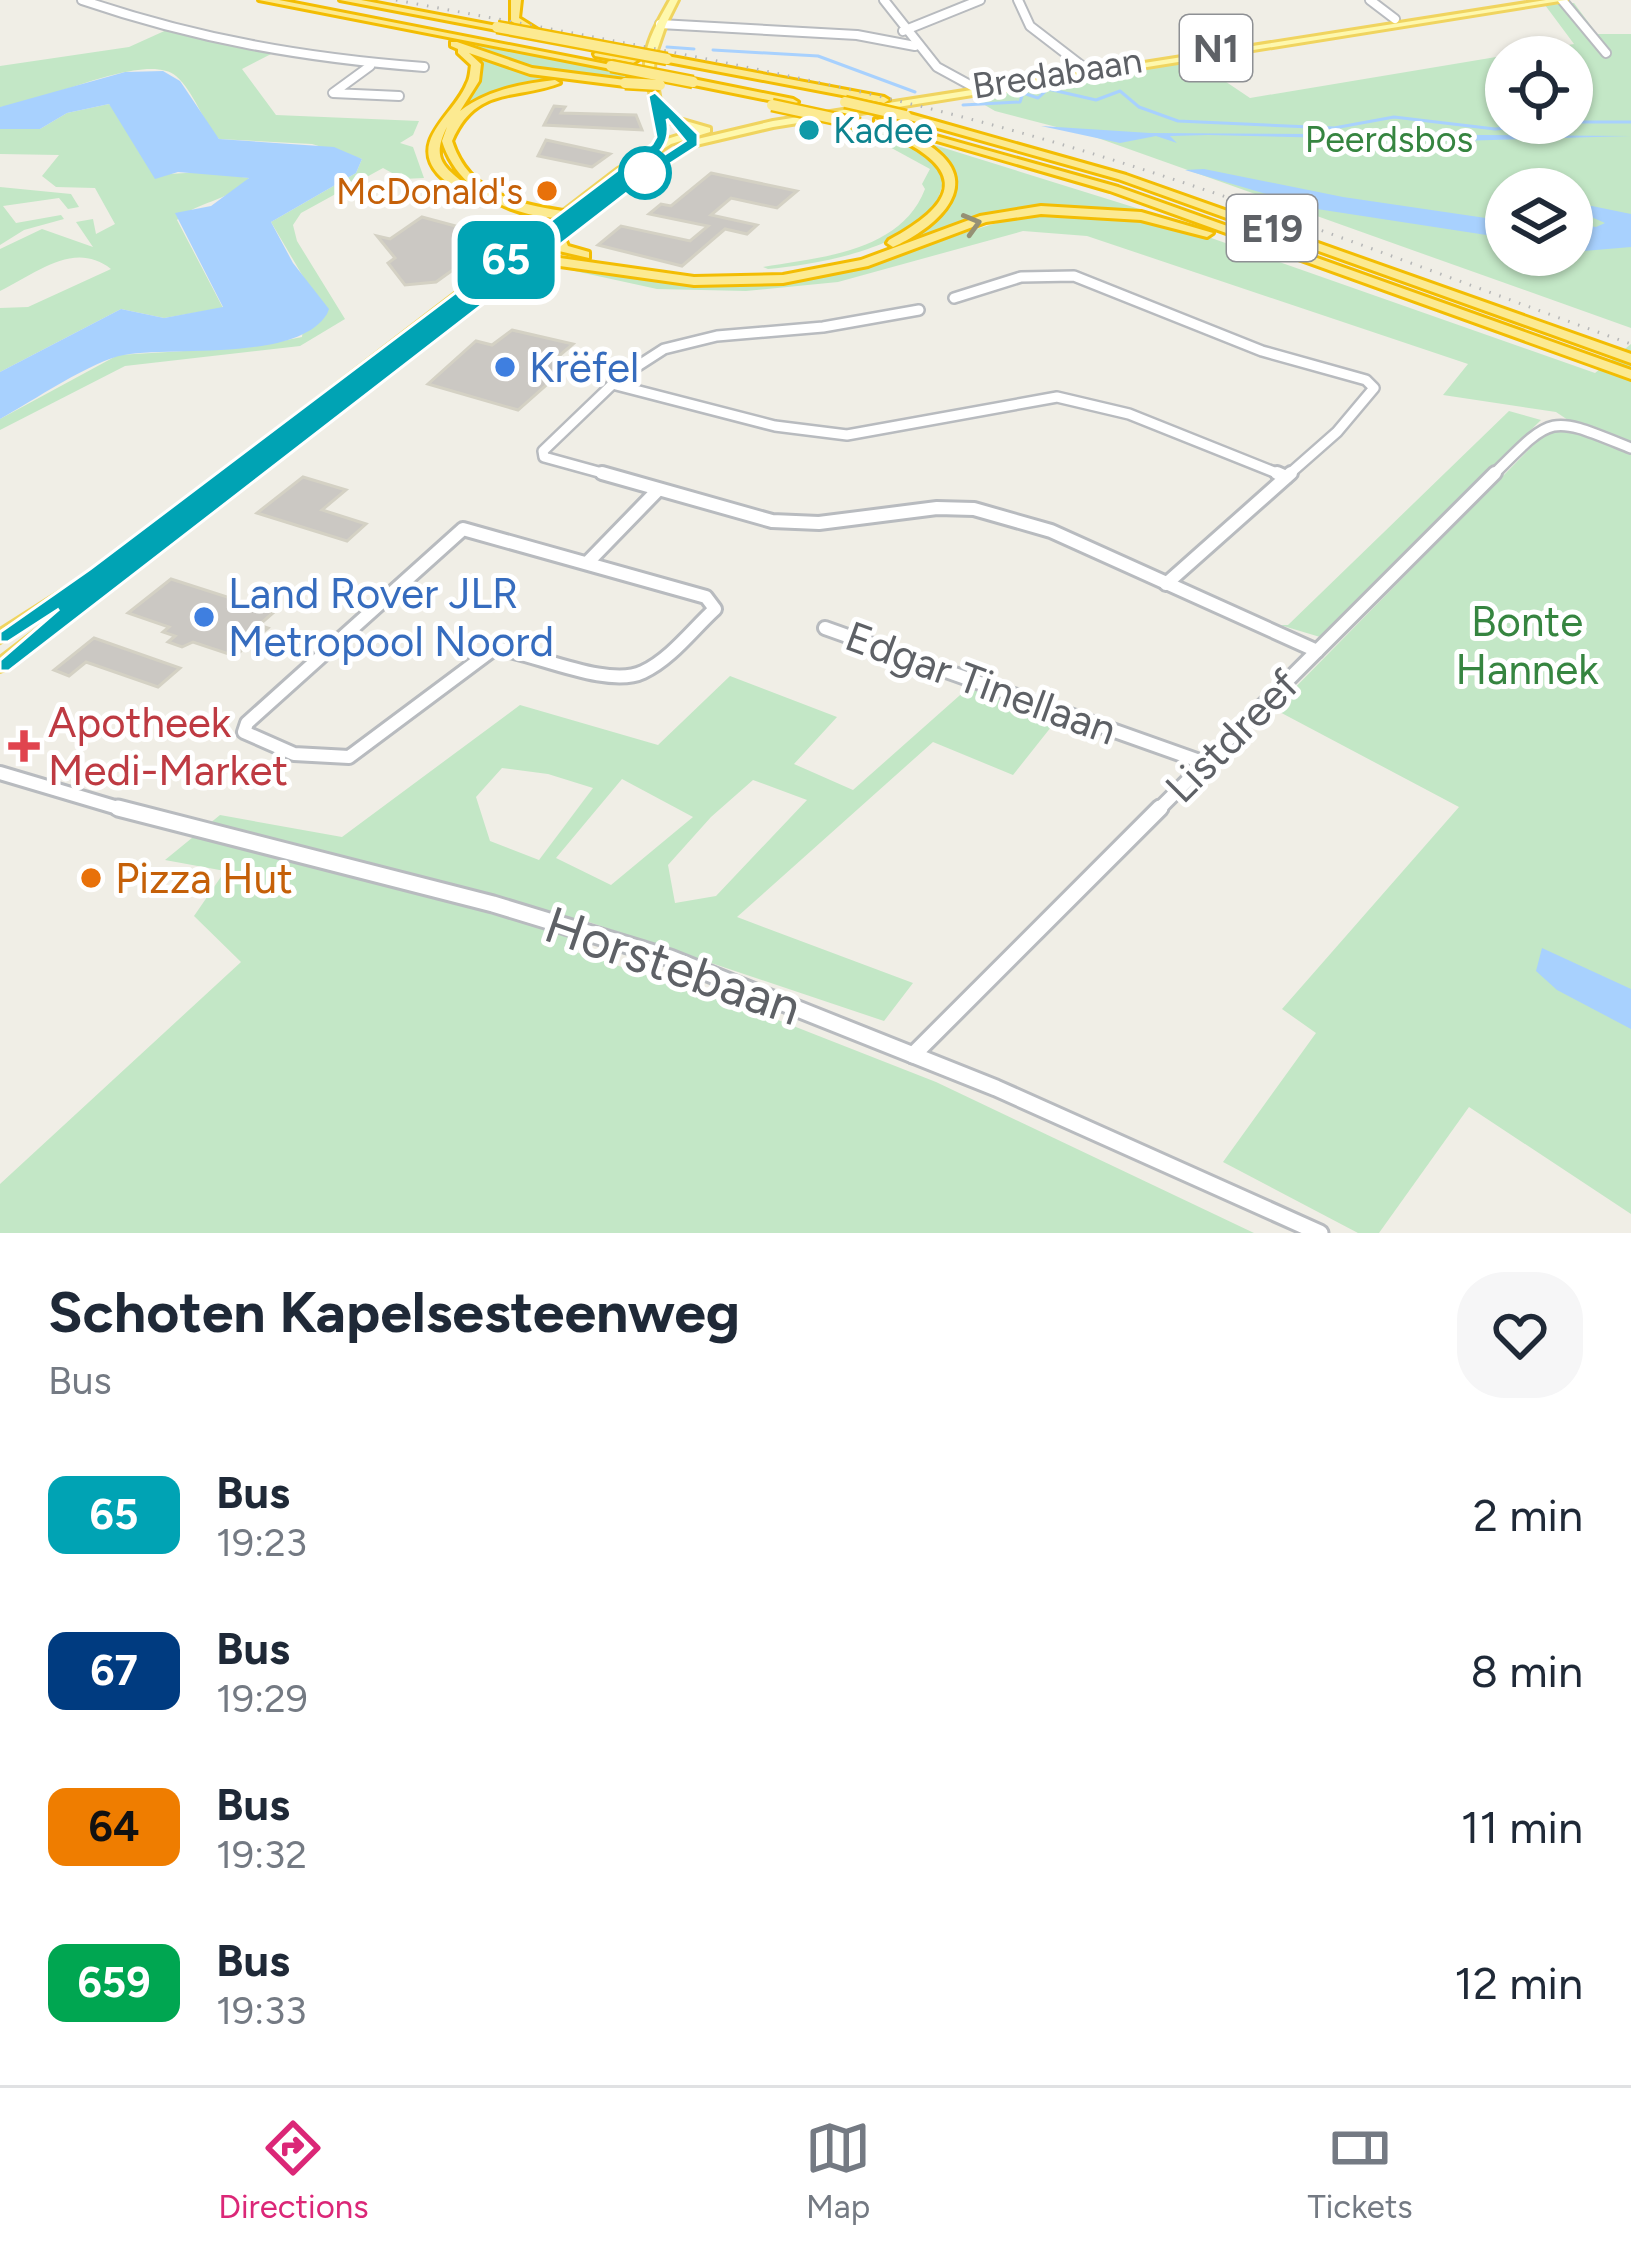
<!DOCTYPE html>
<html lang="en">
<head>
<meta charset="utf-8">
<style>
	body { margin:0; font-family:Figtree,sans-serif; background:#f6f6f7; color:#1f2937; height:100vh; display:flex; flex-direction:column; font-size:45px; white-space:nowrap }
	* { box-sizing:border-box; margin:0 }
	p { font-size:39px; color:#747a83 }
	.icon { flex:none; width:66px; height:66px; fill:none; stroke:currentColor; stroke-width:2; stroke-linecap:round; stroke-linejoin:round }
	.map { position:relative; height:1233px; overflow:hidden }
	.sheet { display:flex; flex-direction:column; background:#fff; flex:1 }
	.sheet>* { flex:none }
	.badge { padding:0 24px; border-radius:18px; font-size:42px; line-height:78px }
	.fabs { position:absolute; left:1485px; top:36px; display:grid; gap:24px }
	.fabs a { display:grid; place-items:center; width:108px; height:108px; border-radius:50%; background:#fff; box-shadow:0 3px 9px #0004; font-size:60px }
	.map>.badge { position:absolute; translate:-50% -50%; box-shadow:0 0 0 6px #fff }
	.round { display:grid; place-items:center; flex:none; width:126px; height:126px; border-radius:48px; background:#f6f6f7 }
	.head { display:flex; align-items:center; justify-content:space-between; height:204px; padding:0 48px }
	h1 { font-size:57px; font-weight:700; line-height:90px }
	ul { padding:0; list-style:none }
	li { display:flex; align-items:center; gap:36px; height:156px; padding:0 48px }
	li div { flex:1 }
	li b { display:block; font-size:45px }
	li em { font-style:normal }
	li .badge { min-width:132px; font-weight:700; text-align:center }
	.tabs { display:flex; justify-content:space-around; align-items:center; height:168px; border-top:3px solid #e0e1e3; background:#fff; font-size:33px; color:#747a83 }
	.tabs a { display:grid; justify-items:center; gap:6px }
	.tabs .active { color:#db2777 }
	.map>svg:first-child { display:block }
</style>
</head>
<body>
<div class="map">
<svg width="1631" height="1233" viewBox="0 0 1631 1233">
	<rect width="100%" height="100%" fill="#f0eee6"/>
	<g fill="#c3e7c6" fill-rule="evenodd">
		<path d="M1574,3l23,31h34v294l-536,-191 -100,-26 -24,-14 224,-36 55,37 324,-54 -29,-39zM1506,57h66v66h-66zM1506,189h66v66h-66z"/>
		<path d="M171,28l102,25 -31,16 34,46 143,6 -6,14 -13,8 13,4 11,31 -21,1 -20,-11 -82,45 -8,12 4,16 48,78 -45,27 -175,20 -125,64v-11l118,-64 133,-8 51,-10 6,-52 -37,-63 85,-49 6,-14 -50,-15 -93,-5c-17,-18 -24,-46 -43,-63 -31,-26 -136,29 -176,31v-41l129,-19z"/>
		<path d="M471,43l203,41c-65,-5 -147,-1 -203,-41z"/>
		<path d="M473,56l94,24 -80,17 -47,40 37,-55 3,-14z"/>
		<path d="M109,104l60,70 34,-2 46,6c-21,25 -53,23 -72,42l46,88 -59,10 -43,-9 -121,63v-64l28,-1 83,-38c-37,-29 -74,4 -111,22v-42l42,-20 51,18 -17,-25 17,-3 3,15 19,-10 -20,-36 -39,-1 -14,-11 17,-21 -59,-1v-25h40l27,-16z"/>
		<path d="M829,122c45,7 80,16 114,47 6,75 -120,95 -175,100l-5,-2c58,-10 138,-15 162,-78l-3,-5 8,-15 -44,-24 -39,-10z"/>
		<path d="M928,143l234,73 -76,-9 -77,5 -141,47 -92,18c13,-6 31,-7 46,-9 43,-9 110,-27 131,-71 12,-26 -8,-41 -25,-54z"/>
		<path d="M0,187l71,7 8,13 -11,2 -9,-11 -56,8 13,17 45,-8 3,4 -40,11 -24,15z"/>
		<path d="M1044,213l79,3 74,17 398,140 36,-29v870l-162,-107 -90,126h-21l-135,-71 93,-129 -34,-24 177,-202 -185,-98 277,-282 23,-3 -18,-12 -113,-17 25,-31 -381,-128 -64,-5 -185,51 -92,9 -89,-2 -87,-19 5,-4c98,20 196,29 293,0 60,-18 113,-44 176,-53z"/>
		<path d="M1509,411l32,9 -221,217 -40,-12h8z"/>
		<path d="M730,676l107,41 -43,47 59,26 115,-102 91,29 -46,58 -80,-33 -196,175 176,66 -29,38 -301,-101 -19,28 186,61 186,73 318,151h-1254v-49l241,-222 -47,-46 31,-45 -60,-11 55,-45 122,22 178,-132 138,40zM502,768l46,6 45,14 -54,72 -49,-19 -14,-44zM622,779l71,38 -82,68 -55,-27zM753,780l54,20 -91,96 -41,7 -7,-38 43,-48z"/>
	</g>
	<g fill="#a8d1fe">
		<path d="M163,71l17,10 39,58 115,8 28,12 -6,14 -85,49 22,41 36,46 -2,5c-30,48 -151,32 -203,41 -31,5 -93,47 -124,64v-47l121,-63 43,9 59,-11 -48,-94 36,-7 38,-28 -71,-6 -23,7 -46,-75 -42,9 -27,16h-40v-22l125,-35z"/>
		<path d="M1041,126l109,7 481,3 -172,5 -251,-6 -38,1 7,7 -21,-7 -36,7z"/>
		<path d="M1204,169l139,28 163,24v17l-189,-29 -132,-39z"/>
		<path d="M1592,206l39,8v33l-59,5v-29l24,4 9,-4 -32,-14z"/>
		<path d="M1542,948l89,41v40l-74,-39 -21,-19z"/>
	</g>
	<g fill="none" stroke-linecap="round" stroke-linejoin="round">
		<g stroke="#a8d1fe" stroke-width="3">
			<path d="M667,47l27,2"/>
			<path d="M713,50l105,6 97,36"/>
			<path d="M963,105l57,-3 3,-9 15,5 10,-9 48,11 24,-9 19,16 39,14 156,7 60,-11 101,12 68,-6"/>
			<path d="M1572,122h59"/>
		</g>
	</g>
	<g fill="#cbc8c3" stroke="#d4d1c4" stroke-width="3">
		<path d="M554,106l11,1 -4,6 75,2 6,15 -98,-5z"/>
		<path d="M546,140l64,14 -18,13 -54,-11z"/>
		<path d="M711,173l86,18 -20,17 -46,-10 -20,17 46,10 -10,9 -22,-5 -43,37 -84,-21 23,-19 69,15 18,-15 -59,-12 12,-10 10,2z"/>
		<path d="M422,217l52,14 -4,2 26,6 -60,43 -31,3 -17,-22 7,-5 -18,-22 13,3z"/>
		<path d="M512,330l61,14 -20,17 16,4 -51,45 -90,-26 48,-43 16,4z"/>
		<path d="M303,477l43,13 -24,20 44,14 -19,17 -90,-28z"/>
		<path d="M171,579l103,33 -15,13 9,3 -33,28 -42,-14 -11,5 -14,-5 7,-6 -12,-4 6,-5 -41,-14z"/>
		<path d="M94,638l86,30 -22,19 -72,-25 -17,14 -15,-6z"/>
	</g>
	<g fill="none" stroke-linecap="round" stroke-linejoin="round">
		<defs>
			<g id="minor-far3">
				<path d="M82,0c114,39 223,58 342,67"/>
				<path d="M884,0l53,67 44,24"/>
				<path d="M1018,0l12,26 52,40"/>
				<path d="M1370,0l25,19"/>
				<path d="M1562,0l44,53"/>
				<path d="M660,24l197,11 58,11"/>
				<path d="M903,31l77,-31"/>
				<path d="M370,66l-37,27 66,3"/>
			</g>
			<g id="minor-far2">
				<path d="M954,298l67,-21 53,-1 188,75 104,29 8,8 -37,44 -50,44"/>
				<path d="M616,385l159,41 72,9 210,-38 72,17 155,62"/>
				<path d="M613,476l-69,-19 -1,-6 76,-73 45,-29 53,-13 106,-9 96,-17"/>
				<path d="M1492,476c63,-63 56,-61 139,-28"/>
			</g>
			<g id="minor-far1">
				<path d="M602,473l170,48 47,2 118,-15 37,1 77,22 266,120"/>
				<path d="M1277,473l9,4"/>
				<path d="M463,529l243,68 9,12c-22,20 -44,50 -72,63 -35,17 -109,-19 -148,-24l-146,109 -55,-3 -50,-22 3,-9z"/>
				<path d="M589,561l69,-71"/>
				<path d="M1166,584l125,-111"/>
				<path d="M825,628l380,135"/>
				<path d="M0,773l128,38"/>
				<path d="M1157,811l338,-338"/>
			</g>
			<g id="minor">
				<path d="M118,808l375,96 177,54 326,130 324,145"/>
				<path d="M913,1055l247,-247"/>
			</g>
			<g id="major">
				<path d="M670,0h8l-12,24 -11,32 -1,12 13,71 29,-9 -27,-8 -2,-2 5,-3 38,11v4l-39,12 -45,29 -523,404 -103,65v-12l93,-59 525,-402c11,-7 35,-17 39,-29 5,-16 -12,-56 -12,-77 1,-23 14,-43 25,-63z"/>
				<path d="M1546,0h20l-793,127 -77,18 -62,40 -629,484 -5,2v-13l626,-477 63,-40 84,-20z"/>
			</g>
			<g id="highway">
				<path d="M259,0h20l337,66 -5,3z"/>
				<path d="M340,0h21l141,27 -5,3z"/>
				<path d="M511,0h10l-2,18 24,15v4h-6l-26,-16z"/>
				<path d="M451,42h6l75,26 93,12 5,3 -5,3 -95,-12 -61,-21 12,11 -2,17 -19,30c28,-21 61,-27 95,-31l5,3c-43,17 -84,2 -108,58 18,55 67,63 117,71v6c-53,2 -111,-25 -127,-77l5,-14c-18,35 0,41 24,62l-10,2c-7,-5 -17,-10 -23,-17 -30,-34 18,-61 29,-91 3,-5 3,-12 4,-18l-13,-12v-4l-7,-3z"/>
				<path d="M599,51l39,9 -5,3 -38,-7 -1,-2z"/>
				<path d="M667,56l217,41 5,3 -5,3 -221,-42 -1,-2z"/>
				<path d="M693,79l100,20 5,3 -5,3 -104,-21v-4z"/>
				<path d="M910,114l216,61 505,179v9l-513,-184 -212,-60 -1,-2z"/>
				<path d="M875,119l243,68 513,183v9l-521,-188 -235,-68z"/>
				<path d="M895,133c16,1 32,9 44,20 44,38 -11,79 -46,94l-6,-4 2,-3c63,-34 83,-67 6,-103z"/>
				<path d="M1041,206l100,6 72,21 -6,4 -66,-17 -100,-6 -55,8 -118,44 -85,17 -89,2 -134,-19 -19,2 -36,18 -4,1 -6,-4 39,-21 26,-4 134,19 89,-2 78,-15 119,-44z"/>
				<path d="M559,233l4,1 5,12 21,6v6l-30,-7 -6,-14z"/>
			</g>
		</defs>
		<use href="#minor-far3" stroke="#b8bbbf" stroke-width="12"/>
		<use href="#minor-far2" stroke="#b8bbbf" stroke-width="14"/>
		<use href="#minor-far1" stroke="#b8bbbf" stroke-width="18"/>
		<use href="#minor" stroke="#b8bbbf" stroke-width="21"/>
		<use href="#major" stroke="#f0d45f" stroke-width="6"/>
		<use href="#highway" stroke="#f3bd03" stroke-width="6"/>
		<use href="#minor-far3" stroke="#fff" stroke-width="8"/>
		<use href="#minor-far2" stroke="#fff" stroke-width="9"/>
		<use href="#minor-far1" stroke="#fff" stroke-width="12"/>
		<use href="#minor" stroke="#fff" stroke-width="15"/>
		<use href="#major" fill="#fef8ad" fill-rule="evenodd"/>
		<use href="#highway" fill="#fcea91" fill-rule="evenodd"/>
		<path stroke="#b6b7b7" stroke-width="3" stroke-dasharray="1.5 9" stroke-linecap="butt" d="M396,0c206,39 413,74 615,130 211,58 414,140 620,214"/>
		<defs>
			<g id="highway-bridge">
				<path d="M497,27l170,32"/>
				<path d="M611,66l82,16"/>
				<path d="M625,83l35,2"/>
				<path d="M845,102l61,14"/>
				<path d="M772,105l88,19"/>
			</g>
		</defs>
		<use href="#highway-bridge" stroke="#f3bd03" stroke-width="15" stroke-linecap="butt"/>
		<use href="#highway-bridge" stroke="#fcea91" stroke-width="10"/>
	</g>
	<defs><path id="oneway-chevron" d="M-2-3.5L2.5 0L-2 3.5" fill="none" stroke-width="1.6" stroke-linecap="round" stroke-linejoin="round" transform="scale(3)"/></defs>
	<use stroke="#959175" href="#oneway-chevron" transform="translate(972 224) rotate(-16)"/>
	<path fill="#00a3b4" stroke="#fff" stroke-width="3" fill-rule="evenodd" d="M655,92l43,42v12l-62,40 -627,485h-9v-11l59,-51 -51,33h-8v-10l90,-63 562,-425 4,-7 -8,-41zM667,119l18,22 -57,37c22,-18 46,-28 39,-59z"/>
	<circle fill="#0f9aa8" stroke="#fff" stroke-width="4.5" cx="809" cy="130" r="12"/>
	<circle fill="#fff" stroke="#00a3b4" stroke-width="6" cx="645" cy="173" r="24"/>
	<g fill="#e8710a" stroke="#fff" stroke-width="4.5">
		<circle cx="547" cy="191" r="12"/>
		<circle cx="91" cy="878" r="12"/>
	</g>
	<g fill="#3f7fe0" stroke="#fff" stroke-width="4.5">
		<circle cx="505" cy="367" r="12"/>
		<circle cx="204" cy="617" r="12"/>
	</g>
	<path fill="#e0444e" stroke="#fff" stroke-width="4.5" d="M18 728h12v12h12v12h-12v12h-12v-12h-12v-12h12z"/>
	<g text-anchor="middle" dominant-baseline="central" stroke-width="10" stroke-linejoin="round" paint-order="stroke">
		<g font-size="36" fill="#5e6166" stroke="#fff">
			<text transform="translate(1057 73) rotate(-9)">Bredabaan</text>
		</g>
		<g font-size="36" fill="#0d838f" stroke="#fff" text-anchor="start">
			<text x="833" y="130">Kadee</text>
		</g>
		<g font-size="36" fill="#368540" stroke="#fff">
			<text x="1389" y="139">Peerdsbos</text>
		</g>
		<g font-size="36" fill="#c56008" stroke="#fff" text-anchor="end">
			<text x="523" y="191">McDonald's</text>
		</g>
		<g fill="#fff" stroke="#8e9094" stroke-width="3">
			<rect x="1180" y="15" width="72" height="66" rx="9"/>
			<rect x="1227" y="195" width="90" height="66" rx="9"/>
		</g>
		<g font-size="39" font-weight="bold" fill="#5e6166">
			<text x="1216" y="48">N1</text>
			<text x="1272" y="228">E19</text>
		</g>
		<g font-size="42" fill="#366cbe" stroke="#fff" text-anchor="start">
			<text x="529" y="367">Krëfel</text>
			<text x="228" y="593">Land Rover JLR<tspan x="228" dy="48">Metropool Noord</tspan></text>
		</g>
		<g font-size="42" fill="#368540" stroke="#fff">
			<text x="1527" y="621">Bonte<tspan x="1527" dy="48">Hannek</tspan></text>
		</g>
		<g font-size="42" fill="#5e6166" stroke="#fff">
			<text transform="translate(981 683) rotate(20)">Edgar Tinellaan</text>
			<text transform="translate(1232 736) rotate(-45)">Listdreef</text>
		</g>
		<g font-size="42" fill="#be3a42" stroke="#fff" text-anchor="start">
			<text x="48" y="722">Apotheek<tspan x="48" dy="48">Medi-Market</tspan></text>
		</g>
		<g font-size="42" fill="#c56008" stroke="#fff" text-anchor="start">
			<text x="115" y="878">Pizza Hut</text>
		</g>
		<g font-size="51" fill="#5e6166" stroke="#fff">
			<text transform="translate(673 966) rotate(19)">Horstebaan</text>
		</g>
	</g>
</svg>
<div class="fabs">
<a><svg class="icon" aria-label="locate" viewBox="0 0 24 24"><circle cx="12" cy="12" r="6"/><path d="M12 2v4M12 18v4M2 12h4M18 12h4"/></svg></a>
<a><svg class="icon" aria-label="layers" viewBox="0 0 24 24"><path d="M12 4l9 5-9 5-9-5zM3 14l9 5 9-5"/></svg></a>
</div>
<b class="badge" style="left:506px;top:260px;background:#00a3b4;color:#fff">65</b>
</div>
<section class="sheet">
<div class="head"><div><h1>Schoten Kapelsesteenweg</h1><p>Bus</p></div><a class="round"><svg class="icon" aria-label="heart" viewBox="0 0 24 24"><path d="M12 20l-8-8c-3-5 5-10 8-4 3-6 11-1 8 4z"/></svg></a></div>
<ul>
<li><span class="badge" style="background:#00a3b4;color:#fff">65</span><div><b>Bus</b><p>19:23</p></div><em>2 min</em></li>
<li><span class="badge" style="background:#003b80;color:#fff">67</span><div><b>Bus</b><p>19:29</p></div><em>8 min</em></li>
<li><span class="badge" style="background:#ef7d00;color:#111">64</span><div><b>Bus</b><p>19:32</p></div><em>11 min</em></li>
<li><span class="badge" style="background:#00a651;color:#fff">659</span><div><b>Bus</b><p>19:33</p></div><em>12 min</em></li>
</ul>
</section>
<nav class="tabs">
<a class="active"><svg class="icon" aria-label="directions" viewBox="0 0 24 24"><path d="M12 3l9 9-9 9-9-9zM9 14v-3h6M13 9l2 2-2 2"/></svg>Directions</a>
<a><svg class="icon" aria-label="map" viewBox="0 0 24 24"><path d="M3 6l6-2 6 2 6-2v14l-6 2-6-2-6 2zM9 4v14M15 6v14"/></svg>Map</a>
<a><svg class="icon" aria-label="tickets" viewBox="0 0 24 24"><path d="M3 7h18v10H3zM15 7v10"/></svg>Tickets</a>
</nav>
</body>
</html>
